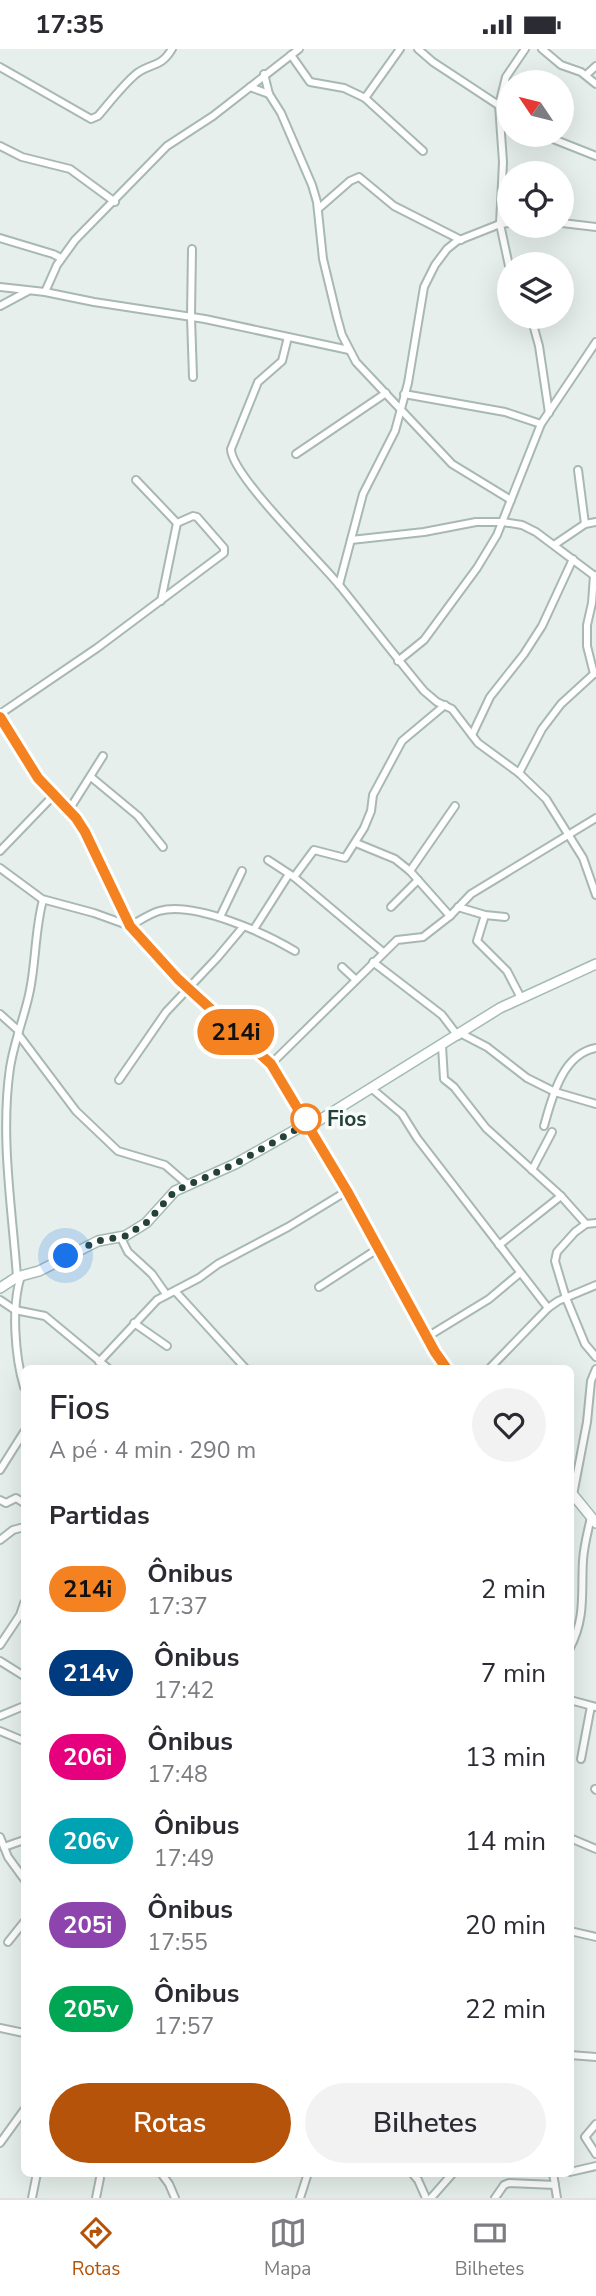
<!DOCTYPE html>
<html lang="pt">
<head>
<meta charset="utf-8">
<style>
	body { margin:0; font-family:"Nunito Sans",sans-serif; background:#f2f2f3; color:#2b2b33; height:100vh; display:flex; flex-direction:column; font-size:26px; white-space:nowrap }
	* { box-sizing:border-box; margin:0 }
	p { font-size:23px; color:#7c7c81 }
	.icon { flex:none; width:38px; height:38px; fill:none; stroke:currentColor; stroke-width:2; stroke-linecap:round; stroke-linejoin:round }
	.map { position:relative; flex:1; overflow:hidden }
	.drawer { position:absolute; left:21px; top:1316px; width:553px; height:812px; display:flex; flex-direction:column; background:#fff; border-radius:10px; box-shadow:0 7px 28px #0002 }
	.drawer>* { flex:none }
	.badge { padding:0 14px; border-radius:23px; font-size:24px; line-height:46px }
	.needle { width:46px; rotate:305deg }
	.fabs { position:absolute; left:497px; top:21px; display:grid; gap:14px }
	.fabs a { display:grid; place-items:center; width:77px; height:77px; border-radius:50%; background:#fff; box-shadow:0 7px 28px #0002; font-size:35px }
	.you { position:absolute; width:35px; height:35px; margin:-18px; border:5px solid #fff; border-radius:50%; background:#1a73e8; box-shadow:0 0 0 10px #1a73e833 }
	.map>.badge { position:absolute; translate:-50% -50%; box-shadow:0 0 0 4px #fff }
	h2 { padding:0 28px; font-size:26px; line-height:63px }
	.round { display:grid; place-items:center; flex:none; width:74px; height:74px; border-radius:37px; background:#f2f2f3 }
	.summary { display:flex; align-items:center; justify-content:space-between; height:119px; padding:0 28px }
	h1 { font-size:33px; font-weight:600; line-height:52px }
	.action { display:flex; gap:14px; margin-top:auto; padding:14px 28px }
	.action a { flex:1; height:80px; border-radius:42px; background:#b45309; color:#fff; font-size:28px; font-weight:600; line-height:80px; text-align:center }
	.action a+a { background:#f2f2f3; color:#2b2b33 }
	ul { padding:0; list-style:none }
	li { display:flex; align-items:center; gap:21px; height:84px; padding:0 28px }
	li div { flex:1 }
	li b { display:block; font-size:26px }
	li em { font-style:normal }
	li .badge { min-width:77px; font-weight:700; text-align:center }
	.status { display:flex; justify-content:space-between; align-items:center; height:49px; padding:0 35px; background:#fff; direction:ltr }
	.status svg { height:19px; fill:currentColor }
	.tabs { display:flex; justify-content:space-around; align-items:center; height:98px; border-top:2px solid #e1e1e2; background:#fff; font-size:19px; color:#7c7c81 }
	.tabs a { display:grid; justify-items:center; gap:4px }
	.tabs .current { color:#b45309 }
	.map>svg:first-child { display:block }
</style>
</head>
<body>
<div class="status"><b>17:35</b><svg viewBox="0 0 49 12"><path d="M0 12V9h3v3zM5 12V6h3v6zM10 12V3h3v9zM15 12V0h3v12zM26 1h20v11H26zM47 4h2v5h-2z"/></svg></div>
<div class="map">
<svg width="596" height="2149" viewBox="0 0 596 2149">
	<rect width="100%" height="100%" fill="#e6efeb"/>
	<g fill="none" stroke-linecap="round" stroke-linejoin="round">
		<defs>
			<g id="street">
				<path d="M418,0l15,13 76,50"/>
				<path d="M542,0l19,16 20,7 15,12"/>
				<path d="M291,6l19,27 34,6 21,10 58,53"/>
				<path d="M0,18l91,52 7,-3c12,-14 24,-30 38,-42 15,-12 24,-5 36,-25"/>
				<path d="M264,25l5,20 12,19 31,72 5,17 6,57 14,58 5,18 14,27 96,102 59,36"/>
				<path d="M586,26l10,-9"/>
				<path d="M250,38l19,7"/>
				<path d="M365,49l35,-49"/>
				<path d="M543,86l53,21"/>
				<path d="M0,97l22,11 48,12 45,33"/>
				<path d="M318,160l32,-28 9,-4 35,29 67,34"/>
				<path d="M562,174l34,4"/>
				<path d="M0,189l53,16 8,4"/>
				<path d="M192,200l-1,68 2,60"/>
				<path d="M509,217l-9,-42 3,-62 -4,-57 7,-28 19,-28"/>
				<path d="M0,238l45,5 49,10 111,17 144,31"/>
				<path d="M45,243l12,-27 18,-25 92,-94 46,-30 86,-67"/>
				<path d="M0,257l28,-15"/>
				<path d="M531,268l8,29 10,67"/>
				<path d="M288,288l-6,24 -24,21 -27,67c0,26 89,112 109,137 28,35 55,70 84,105l13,11 15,7 26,34 41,30 27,26 37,59 13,37"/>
				<path d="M404,345l101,18 36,12"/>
				<path d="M296,405l90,-61"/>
				<path d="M578,421l7,54"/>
				<path d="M351,491l73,-8 52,-10h27l19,3 14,7 60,45"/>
				<path d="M554,496l31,-21 11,-2"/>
				<path d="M339,536l24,-91 32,-63 13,-48 16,-96 11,-22 12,-16 10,-8 43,-17 9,-1"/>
				<path d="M161,552l16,-78"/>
				<path d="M398,612l26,-21 53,-72 20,-33 44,-111 55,-82"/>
				<path d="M594,625l-7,-28v-21l5,-22 2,-28"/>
				<path d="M0,665l97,-66 127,-95v-5l-27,-31 -4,-1 -16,7 -41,-43"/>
				<path d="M472,686l18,-38 34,-43 18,-28 31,-67"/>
				<path d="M519,724l23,-44 19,-25 35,-32"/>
				<path d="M91,728l47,39 25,31"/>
				<path d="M69,761l34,-54"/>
				<path d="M356,794l39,16 15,12 40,45"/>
				<path d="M0,802l54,-56"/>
				<path d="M268,811l26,17 89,75"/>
				<path d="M0,819l42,31 52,14 36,13c9,-5 19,-12 29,-15 35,-10 106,22 136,40"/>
				<path d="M410,822l45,-65"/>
				<path d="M294,828l20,-27 31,8 19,-30 7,-17 2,-16 29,-54 43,-36"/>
				<path d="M391,858l27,-27"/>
				<path d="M458,858l27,8 20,2"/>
				<path d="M485,866l-8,26 30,30 14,27"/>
				<path d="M220,868l22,-46"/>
				<path d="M254,880l35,-55"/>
				<path d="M373,913l69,53 16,21"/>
				<path d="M342,918l14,13"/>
				<path d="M0,965l19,17"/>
				<path d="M18,985l58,77 42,40 47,14 22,19"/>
				<path d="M462,985l25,13 40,31 28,14 41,12"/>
				<path d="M442,997l2,33 10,8 32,41 75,68 25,28"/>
				<path d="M271,1015l126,-124 26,-3 27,-21 21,-22 125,-76"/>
				<path d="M119,1031l47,-68 51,-54 26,-31"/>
				<path d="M371,1039l31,26 15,24 131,170"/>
				<path d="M544,1077c8,-28 18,-72 52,-78"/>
				<path d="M532,1121l20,-38"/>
				<path d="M596,1174l-10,1 -11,8 -18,20 -2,9 11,37 19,46 11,13"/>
				<path d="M121,1189l7,14 24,22 14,20"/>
				<path d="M499,1196l62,-49"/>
				<path d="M21,1227c-10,30 -6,81 3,111"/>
				<path d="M17,1228c-5,-69 -17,-141 -7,-209 4,-27 15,-52 20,-78 6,-30 5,-61 13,-90"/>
				<path d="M319,1238l60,-39"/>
				<path d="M175,1242l71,78"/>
				<path d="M0,1251l15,10 30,6 64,53"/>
				<path d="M134,1274l33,23"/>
				<path d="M427,1288l62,-38 31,-26"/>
				<path d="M99,1313l58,-62 42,-22 19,-14 70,-37 59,-36"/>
				<path d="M489,1320l59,-61 10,-7 38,-16"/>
				<path d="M0,1421l24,-38"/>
				<path d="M573,1446l14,-73 4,-41 5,-12"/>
				<path d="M0,1451l6,3 10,-5 8,5"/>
				<path d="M0,1491l13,-10 11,-3"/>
				<path d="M0,1596l20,-30 4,-12"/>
				<path d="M570,1599c16,-31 11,-55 13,-88 1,-15 5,-29 8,-43"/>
				<path d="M0,1612l24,15"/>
				<path d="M570,1651l26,7"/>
				<path d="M0,1667l24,-10"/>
				<path d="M0,1682l24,10"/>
				<path d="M581,1710l10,-53"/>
				<path d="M595,1740l1,1"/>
				<path d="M0,1788l8,20 16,22"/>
				<path d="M570,1789l26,11"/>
				<path d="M4,1798l20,-7"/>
				<path d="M570,1882l26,6"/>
				<path d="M8,1893l16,-20"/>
				<path d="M0,1979l24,5"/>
				<path d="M570,2006l26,2"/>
				<path d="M596,2075l-11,13 11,17"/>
				<path d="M0,2094l24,-33"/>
				<path d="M570,2123l26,-6"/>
				<path d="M161,2124l8,11 6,14"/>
				<path d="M412,2124l6,7 8,18"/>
				<path d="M553,2124l4,25"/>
				<path d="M32,2149l5,-25"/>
				<path d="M96,2149l4,-20"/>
				<path d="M300,2149l8,-25"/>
				<path d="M431,2149l22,-25"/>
				<path d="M495,2149l9,-13 5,-2 46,2"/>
			</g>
			<g id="secondary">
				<path d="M0,668l38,61 39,40 8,14 45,94 48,53 93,85 76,127 88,161 12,17"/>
				<path d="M0,1239l17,-11 22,-6 59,-30 27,-5 21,-13 29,-32 60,-27 62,-35 13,-3 190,-118 96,-44"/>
				<path d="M570,1442l26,32"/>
			</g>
		</defs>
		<use href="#street" stroke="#a8b8b2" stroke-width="10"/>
		<use href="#secondary" stroke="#a4bbb3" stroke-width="12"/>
		<use href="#street" stroke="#fff" stroke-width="6"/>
		<use href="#secondary" stroke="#fff" stroke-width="9"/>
	</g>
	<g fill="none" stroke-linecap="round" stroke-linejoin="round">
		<defs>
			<path id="line" d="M0,668l38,61 38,40 9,14 45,94 48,53 93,85 76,127 88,161 12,17"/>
		</defs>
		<use href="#line" stroke="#fff" stroke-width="16"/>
		<use href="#line" stroke="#f58220" stroke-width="10"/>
		<path stroke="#24423a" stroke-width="7" stroke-dasharray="0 12.6" d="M66,1207l32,-15 27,-5 21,-13 29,-32 60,-27 62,-35 13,-3 -4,-7"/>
	</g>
	<circle fill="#fff" stroke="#f58220" stroke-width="3.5" cx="306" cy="1070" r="14"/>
	<g text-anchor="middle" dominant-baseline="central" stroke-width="7" stroke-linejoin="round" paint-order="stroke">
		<g font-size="21" font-weight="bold" fill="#24423a" stroke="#f7fbf9" text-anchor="start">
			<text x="327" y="1070">Fios</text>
		</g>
	</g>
</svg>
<div class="fabs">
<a><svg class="needle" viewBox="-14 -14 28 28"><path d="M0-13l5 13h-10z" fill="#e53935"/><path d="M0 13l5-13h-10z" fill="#7c7c81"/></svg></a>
<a><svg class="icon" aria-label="locate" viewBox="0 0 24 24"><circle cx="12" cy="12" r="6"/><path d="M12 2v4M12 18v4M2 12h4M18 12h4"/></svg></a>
<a><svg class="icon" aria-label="layers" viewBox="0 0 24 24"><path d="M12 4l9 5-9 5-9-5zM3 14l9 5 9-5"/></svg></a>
</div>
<div class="you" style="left:66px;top:1207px"></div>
<b class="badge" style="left:236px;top:983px;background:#f58220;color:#111">214i</b>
<section class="drawer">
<div class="summary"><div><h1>Fios</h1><p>A pé · 4 min · 290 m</p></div><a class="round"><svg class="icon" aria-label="heart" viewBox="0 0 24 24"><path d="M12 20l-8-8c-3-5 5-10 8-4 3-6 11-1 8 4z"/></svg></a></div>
<h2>Partidas</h2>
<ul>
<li><span class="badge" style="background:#f58220;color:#111">214i</span><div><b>Ônibus</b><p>17:37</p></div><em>2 min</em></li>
<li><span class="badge" style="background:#003b80;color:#fff">214v</span><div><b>Ônibus</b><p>17:42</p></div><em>7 min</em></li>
<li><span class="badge" style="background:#e6007e;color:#fff">206i</span><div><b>Ônibus</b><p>17:48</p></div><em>13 min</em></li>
<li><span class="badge" style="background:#00a3b4;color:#fff">206v</span><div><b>Ônibus</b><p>17:49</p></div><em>14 min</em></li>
<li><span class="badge" style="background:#8e44ad;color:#fff">205i</span><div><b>Ônibus</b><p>17:55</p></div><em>20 min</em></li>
<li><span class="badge" style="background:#00a651;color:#fff">205v</span><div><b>Ônibus</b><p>17:57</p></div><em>22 min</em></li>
</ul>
<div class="action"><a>Rotas</a><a>Bilhetes</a></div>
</section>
</div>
<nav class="tabs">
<a class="current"><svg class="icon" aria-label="directions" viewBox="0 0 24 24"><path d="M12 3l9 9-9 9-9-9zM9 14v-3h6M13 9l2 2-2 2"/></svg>Rotas</a>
<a><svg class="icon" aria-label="map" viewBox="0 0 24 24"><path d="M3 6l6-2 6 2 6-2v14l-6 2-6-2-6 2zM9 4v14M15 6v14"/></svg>Mapa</a>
<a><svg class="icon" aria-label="tickets" viewBox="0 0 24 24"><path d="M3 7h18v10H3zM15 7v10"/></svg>Bilhetes</a>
</nav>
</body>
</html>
